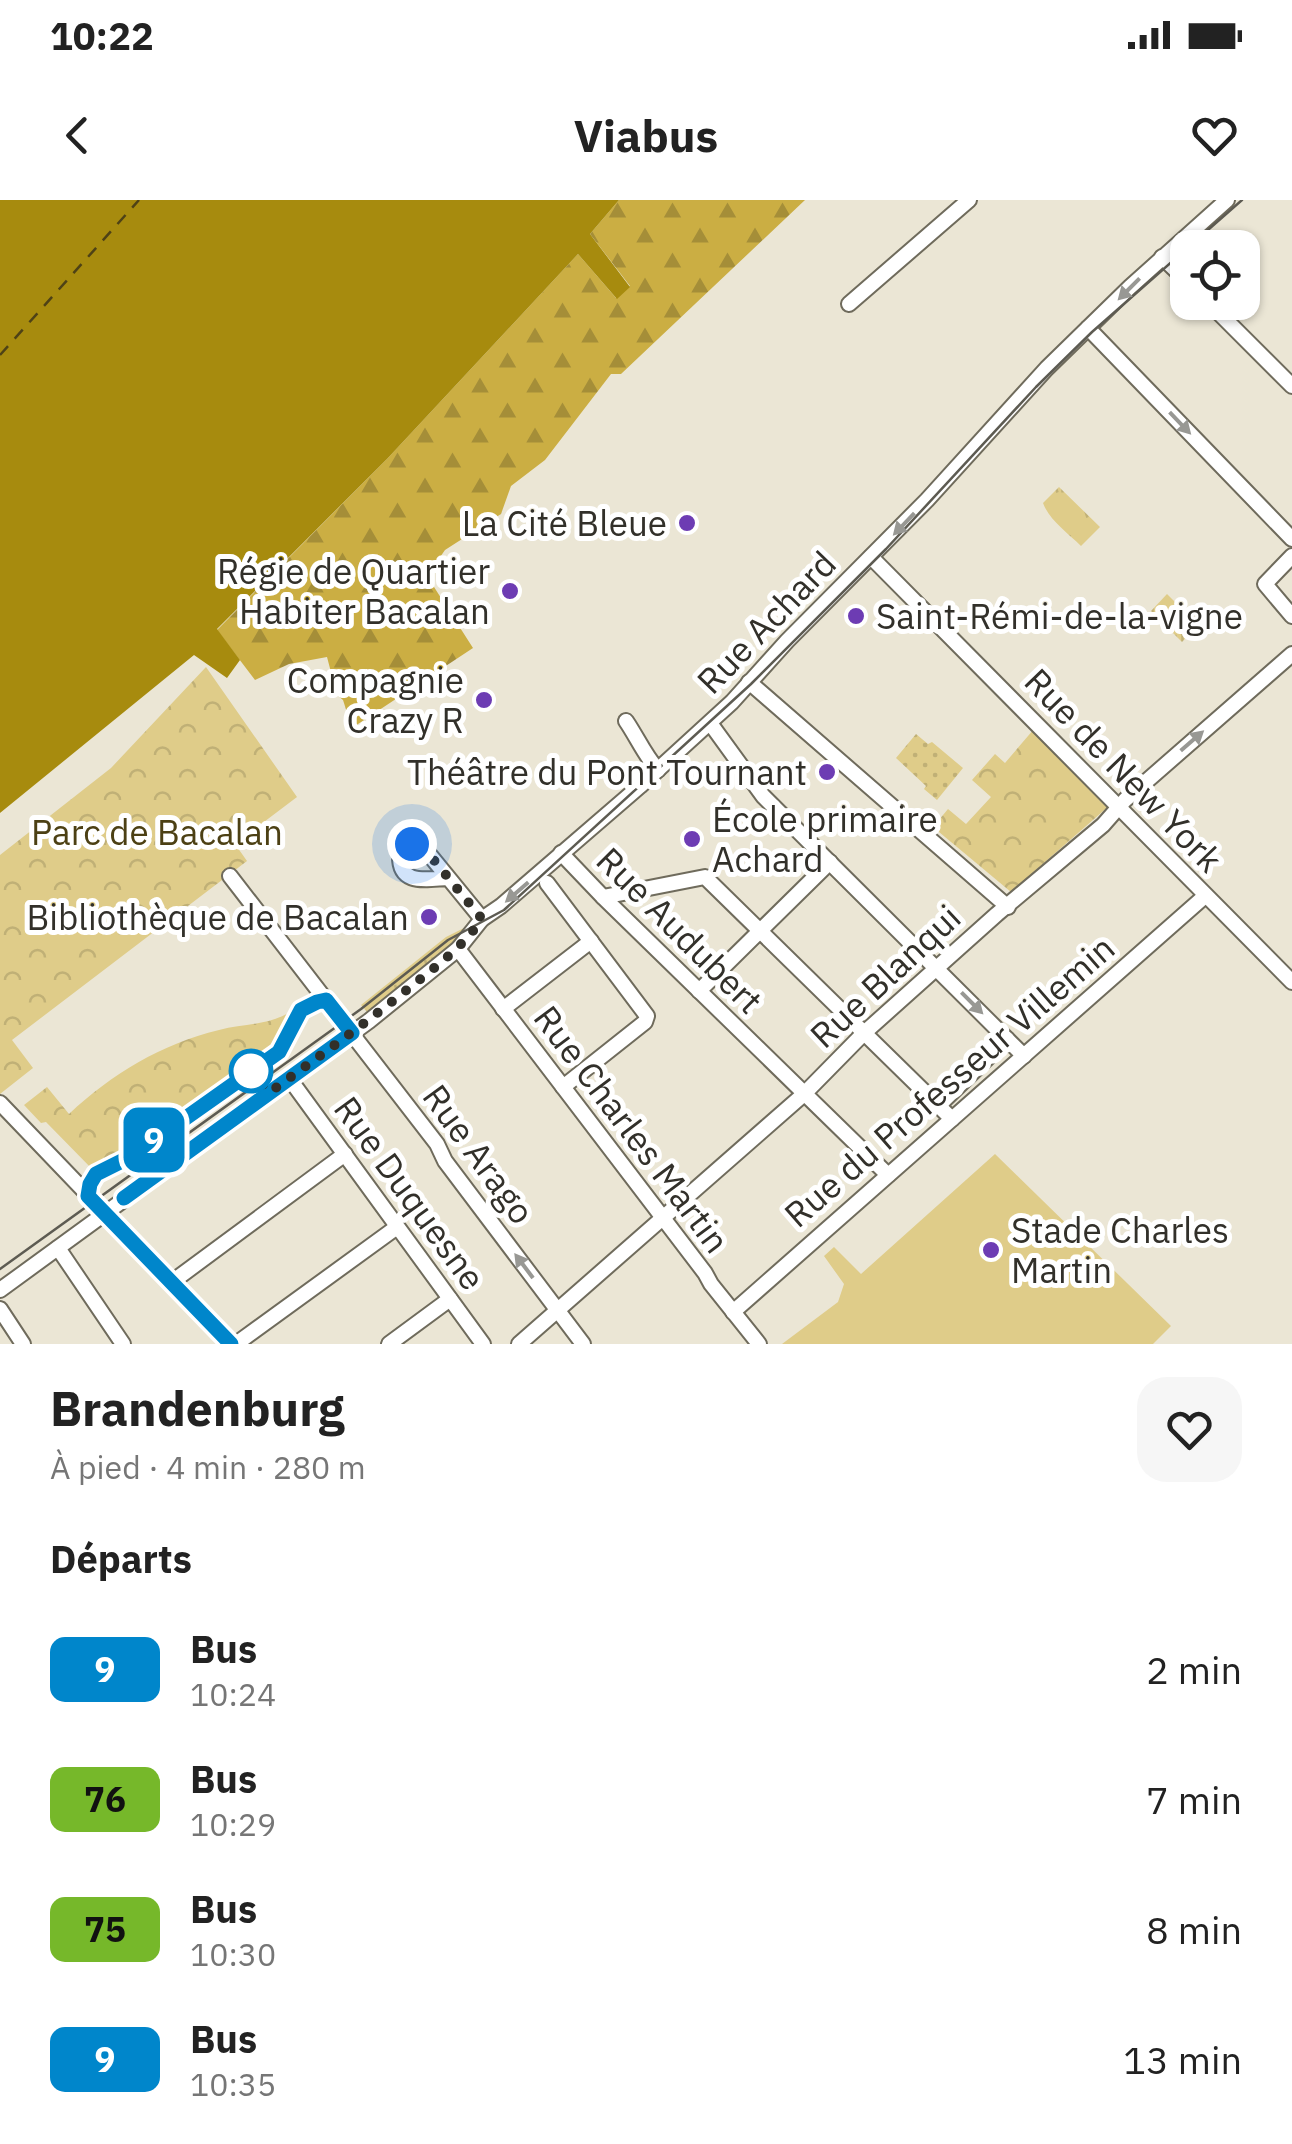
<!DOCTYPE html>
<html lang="fr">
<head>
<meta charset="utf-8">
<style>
	body { margin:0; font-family:"IBM Plex Sans",sans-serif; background:#f6f6f6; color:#222; height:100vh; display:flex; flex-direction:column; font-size:38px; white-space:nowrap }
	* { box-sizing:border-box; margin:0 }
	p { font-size:32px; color:#767676 }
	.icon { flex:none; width:55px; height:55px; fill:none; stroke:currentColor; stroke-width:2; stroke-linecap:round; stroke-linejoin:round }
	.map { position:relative; height:1144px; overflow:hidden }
	.panel { display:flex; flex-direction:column; background:#fff; flex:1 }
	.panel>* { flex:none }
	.badge { padding:0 20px; border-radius:15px; font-size:35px; line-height:65px }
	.fabs { position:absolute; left:1170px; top:30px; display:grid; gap:20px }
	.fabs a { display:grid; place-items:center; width:90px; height:90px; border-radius:20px; background:#fff; box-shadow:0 2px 8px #0004; font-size:50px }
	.you { position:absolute; width:50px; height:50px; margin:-25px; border:8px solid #fff; border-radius:50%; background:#1a73e8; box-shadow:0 0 0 15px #1a73e833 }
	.map>.badge { position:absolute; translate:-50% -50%; box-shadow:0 0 0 5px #fff }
	h2 { padding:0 50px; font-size:38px; line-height:90px }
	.round { display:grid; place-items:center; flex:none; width:105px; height:105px; border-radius:30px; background:#f6f6f6 }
	.overview { display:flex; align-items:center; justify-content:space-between; height:170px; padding:0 50px }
	h1 { font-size:48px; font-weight:800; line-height:75px }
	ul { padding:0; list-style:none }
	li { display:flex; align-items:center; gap:30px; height:130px; padding:0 50px }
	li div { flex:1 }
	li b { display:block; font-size:38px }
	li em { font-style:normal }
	li .badge { min-width:110px; font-weight:700; text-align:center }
	.status { display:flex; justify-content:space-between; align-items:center; height:70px; padding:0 50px; background:#fff; direction:ltr }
	.status svg { height:28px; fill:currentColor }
	header { display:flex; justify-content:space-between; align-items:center; height:130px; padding:0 50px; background:#fff; font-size:45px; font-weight:800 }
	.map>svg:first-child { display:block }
</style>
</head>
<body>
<div class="status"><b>10:22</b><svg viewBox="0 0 49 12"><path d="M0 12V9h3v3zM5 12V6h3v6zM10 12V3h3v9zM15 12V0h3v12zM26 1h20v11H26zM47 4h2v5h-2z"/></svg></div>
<header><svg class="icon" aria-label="back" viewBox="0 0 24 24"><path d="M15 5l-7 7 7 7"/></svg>Viabus<svg class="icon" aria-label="heart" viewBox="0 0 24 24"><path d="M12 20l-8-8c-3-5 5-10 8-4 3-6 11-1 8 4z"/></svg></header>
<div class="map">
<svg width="1292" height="1144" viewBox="0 0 1292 1144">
	<defs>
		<pattern id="grass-tufts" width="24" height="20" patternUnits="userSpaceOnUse" patternTransform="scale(2.5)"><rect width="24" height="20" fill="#dfcc89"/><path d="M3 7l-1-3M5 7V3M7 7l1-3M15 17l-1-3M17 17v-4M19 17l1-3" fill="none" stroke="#c0b076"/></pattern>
		<pattern id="forest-firs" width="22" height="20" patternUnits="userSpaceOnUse" patternTransform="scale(2.5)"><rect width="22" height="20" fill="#cbae43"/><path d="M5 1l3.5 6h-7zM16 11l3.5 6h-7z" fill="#a58e38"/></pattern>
		<pattern id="park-crowns" width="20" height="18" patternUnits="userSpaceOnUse" patternTransform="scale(2.5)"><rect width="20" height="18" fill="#dfcc89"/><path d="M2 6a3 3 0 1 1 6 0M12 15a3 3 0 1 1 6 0" fill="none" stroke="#c0b076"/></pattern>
		<pattern id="garden-dots" width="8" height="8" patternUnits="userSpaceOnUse" patternTransform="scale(2.5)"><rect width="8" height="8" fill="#dfcc89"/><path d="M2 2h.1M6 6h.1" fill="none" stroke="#c0b076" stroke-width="1.8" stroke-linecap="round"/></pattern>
	</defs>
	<rect width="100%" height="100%" fill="#ebe6d5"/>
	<g fill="url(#grass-tufts)">
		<path d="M1059,287l41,40 -19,19c-13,-13 -32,-26 -38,-43z"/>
		<path d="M1167,394l31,31 -16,17 -31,-31z"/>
		<path d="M468,726l-5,14 -13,6 -82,67 -7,-8 85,-68z"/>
	</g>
	<path fill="url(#forest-firs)" d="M619,0h186l-184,174h-10l-66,86 -34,26 -10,28 -56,36 -18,26 46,72 -121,80 -9,-28 -6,-5 -10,-38 -38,7 -34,16 -38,-50 170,-171 191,-205 38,44 14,-12 -40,-52z"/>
	<g fill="url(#park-crowns)">
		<path d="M206,467l91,130 -62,47 12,17 -235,179 21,28 -33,26v-239l111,-87z"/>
		<path d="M1034,529l76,76 -99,87 -78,-65 15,-18 18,15 25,-27 -19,-17 23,-26 10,9z"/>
		<path d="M294,809l-11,30 -6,8 -144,103 -40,20 -47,-48 -5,1 -17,-18 23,-18 22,27c43,-40 92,-70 150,-84 26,-7 53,-4 75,-21z"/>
	</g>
	<path fill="url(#garden-dots)" d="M916,534l12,10 4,-2 31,26 -26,32 -13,-11 2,-3 -30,-28z"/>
	<path fill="#dfcc89" d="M995,954l176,172 -18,18h-371l56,-42 6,-18 -20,-28 10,-9 27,27z"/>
	<path fill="#a78b0e" d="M0,0h619l-29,34 40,53 -13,12 -39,-45 -191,205 -170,170 23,31 -13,18 -33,-23 -194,158z"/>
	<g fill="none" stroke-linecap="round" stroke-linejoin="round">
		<path stroke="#4e4216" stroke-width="2.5" stroke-dasharray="12 10" stroke-linecap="butt" d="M0,155l139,-155"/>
		<defs>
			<g id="minor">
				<path d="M1162,57l26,25"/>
				<path d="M1208,102l84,84"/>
				<path d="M849,104l120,-104"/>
				<path d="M1088,128l204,211"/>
				<path d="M1292,356l-27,28 27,32"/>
				<path d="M871,357l421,425"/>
				<path d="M749,482l259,225"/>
				<path d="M626,521c11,16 19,35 32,49"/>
				<path d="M710,523l53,73 261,260"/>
				<path d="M561,653l42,44 285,278"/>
				<path d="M230,676l207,268 8,17 138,183"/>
				<path d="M448,678c-22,1 -49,8 -48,-23l12,-11 12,4 58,71"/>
				<path d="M547,683l100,133 -2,6 -82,65"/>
				<path d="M603,697l102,-20 247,242"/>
				<path d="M458,749l247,324 6,11 48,60"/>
				<path d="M699,791l131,-129"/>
				<path d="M503,809l88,-68"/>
				<path d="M289,878l194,266"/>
				<path d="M0,903l231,241"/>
				<path d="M938,906l69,-67"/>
				<path d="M58,1048l65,96"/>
				<path d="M172,1082l173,-128"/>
				<path d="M0,1090l369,-269 89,-72 24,-30 19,-13 139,-120 92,-84 55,-61 140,-141 120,-132 83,-81 97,-87"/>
				<path d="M0,1109l23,35"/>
				<path d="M733,1112l472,-416"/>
				<path d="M236,1144l161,-117"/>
				<path d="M389,1144l61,-45"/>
				<path d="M519,1144l285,-250 60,-61 133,-119 106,-89 22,-25 167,-146"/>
			</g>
		</defs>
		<use href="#minor" stroke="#6f6b5c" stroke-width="18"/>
		<use href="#minor" stroke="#fff" stroke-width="14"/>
		<path stroke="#5d5b52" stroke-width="2.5" d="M0,1069l361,-260 87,-69 56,-30 247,-226 135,-135 150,-162 56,-55 150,-132"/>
	</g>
	<defs><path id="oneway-solid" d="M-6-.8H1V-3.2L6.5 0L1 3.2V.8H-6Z" transform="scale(2.5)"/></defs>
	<g fill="#989894">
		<use href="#oneway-solid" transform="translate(1129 89) rotate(135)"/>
		<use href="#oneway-solid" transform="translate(1180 223) rotate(46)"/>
		<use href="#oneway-solid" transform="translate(904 324) rotate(134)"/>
		<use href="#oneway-solid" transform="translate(1192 541) rotate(-41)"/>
		<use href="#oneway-solid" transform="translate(517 692) rotate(139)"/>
		<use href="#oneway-solid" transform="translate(972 803) rotate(45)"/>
		<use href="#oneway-solid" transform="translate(524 1066) rotate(-127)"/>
	</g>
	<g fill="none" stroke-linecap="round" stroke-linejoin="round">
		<defs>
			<path id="line" d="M124,998l228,-165 -26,-33 -9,2 -16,8 -22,42 -147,104 -36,18 -6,10 -2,12 143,148"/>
		</defs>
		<use href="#line" stroke="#fff" stroke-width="22"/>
		<use href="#line" stroke="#0086cb" stroke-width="15"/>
		<path stroke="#32302a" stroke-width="10" stroke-dasharray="0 18" d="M251,871l19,21c47,-34 93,-67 138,-103 27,-22 54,-41 74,-70l-58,-71 -12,-4"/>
	</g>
	<g fill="#6d3cb3" stroke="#fff" stroke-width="4">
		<circle cx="687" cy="323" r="10"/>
		<circle cx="510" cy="391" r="10"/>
		<circle cx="856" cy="416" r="10"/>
		<circle cx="484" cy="500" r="10"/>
		<circle cx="827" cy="572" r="10"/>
		<circle cx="692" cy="639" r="10"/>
		<circle cx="429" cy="717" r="10"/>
		<circle cx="991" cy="1050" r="10"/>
	</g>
	<circle fill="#fff" stroke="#0086cb" stroke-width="5" cx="251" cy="871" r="20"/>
	<g text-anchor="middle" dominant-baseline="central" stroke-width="10" stroke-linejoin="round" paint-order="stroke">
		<g font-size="35" fill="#32302a" stroke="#fff" text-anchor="end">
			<text x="667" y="323">La Cité Bleue</text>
			<text x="490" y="371">Régie de Quartier<tspan x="490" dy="40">Habiter Bacalan</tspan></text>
			<text x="876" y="416" text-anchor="start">Saint-Rémi-de-la-vigne</text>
			<text x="464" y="480">Compagnie<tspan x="464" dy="40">Crazy R</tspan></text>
			<text x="807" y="572">Théâtre du Pont Tournant</text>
			<text x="712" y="619" text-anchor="start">École primaire<tspan x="712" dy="40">Achard</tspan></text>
			<text x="409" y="717">Bibliothèque de Bacalan</text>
			<text x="1011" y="1030" text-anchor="start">Stade Charles<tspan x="1011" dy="40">Martin</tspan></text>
		</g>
		<g font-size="35" fill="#32302a" stroke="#fff">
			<text transform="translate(766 422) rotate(-46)">Rue Achard</text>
			<text transform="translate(1124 570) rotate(46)">Rue de New York</text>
			<text transform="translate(680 730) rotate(45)">Rue Audubert</text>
			<text transform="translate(885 776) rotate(-43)">Rue Blanqui</text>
			<text transform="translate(949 881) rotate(-41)">Rue du Professeur Villemin</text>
			<text transform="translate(632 929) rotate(53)">Rue Charles Martin</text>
			<text transform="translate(479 954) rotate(54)">Rue Arago</text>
			<text transform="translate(410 993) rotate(54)">Rue Duquesne</text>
		</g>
		<g font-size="35" fill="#4c4014" stroke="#fff">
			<text x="157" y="632">Parc de Bacalan</text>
		</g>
	</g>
</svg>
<div class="fabs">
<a><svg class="icon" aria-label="locate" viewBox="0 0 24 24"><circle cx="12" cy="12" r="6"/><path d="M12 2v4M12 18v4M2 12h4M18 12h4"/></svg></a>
</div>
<div class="you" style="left:412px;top:644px"></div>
<b class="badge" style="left:154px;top:940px;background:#0086cb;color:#fff">9</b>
</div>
<section class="panel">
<div class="overview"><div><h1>Brandenburg</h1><p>À pied · 4 min · 280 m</p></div><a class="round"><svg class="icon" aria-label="heart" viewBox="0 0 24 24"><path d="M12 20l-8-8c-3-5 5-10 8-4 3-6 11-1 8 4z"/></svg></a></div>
<h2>Départs</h2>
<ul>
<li><span class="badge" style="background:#0086cb;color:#fff">9</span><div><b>Bus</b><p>10:24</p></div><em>2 min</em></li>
<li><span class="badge" style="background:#76b82a;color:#111">76</span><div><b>Bus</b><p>10:29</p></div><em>7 min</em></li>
<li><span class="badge" style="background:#76b82a;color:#111">75</span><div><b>Bus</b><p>10:30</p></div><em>8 min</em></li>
<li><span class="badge" style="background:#0086cb;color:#fff">9</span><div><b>Bus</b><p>10:35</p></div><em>13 min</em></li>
</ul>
</section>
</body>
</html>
